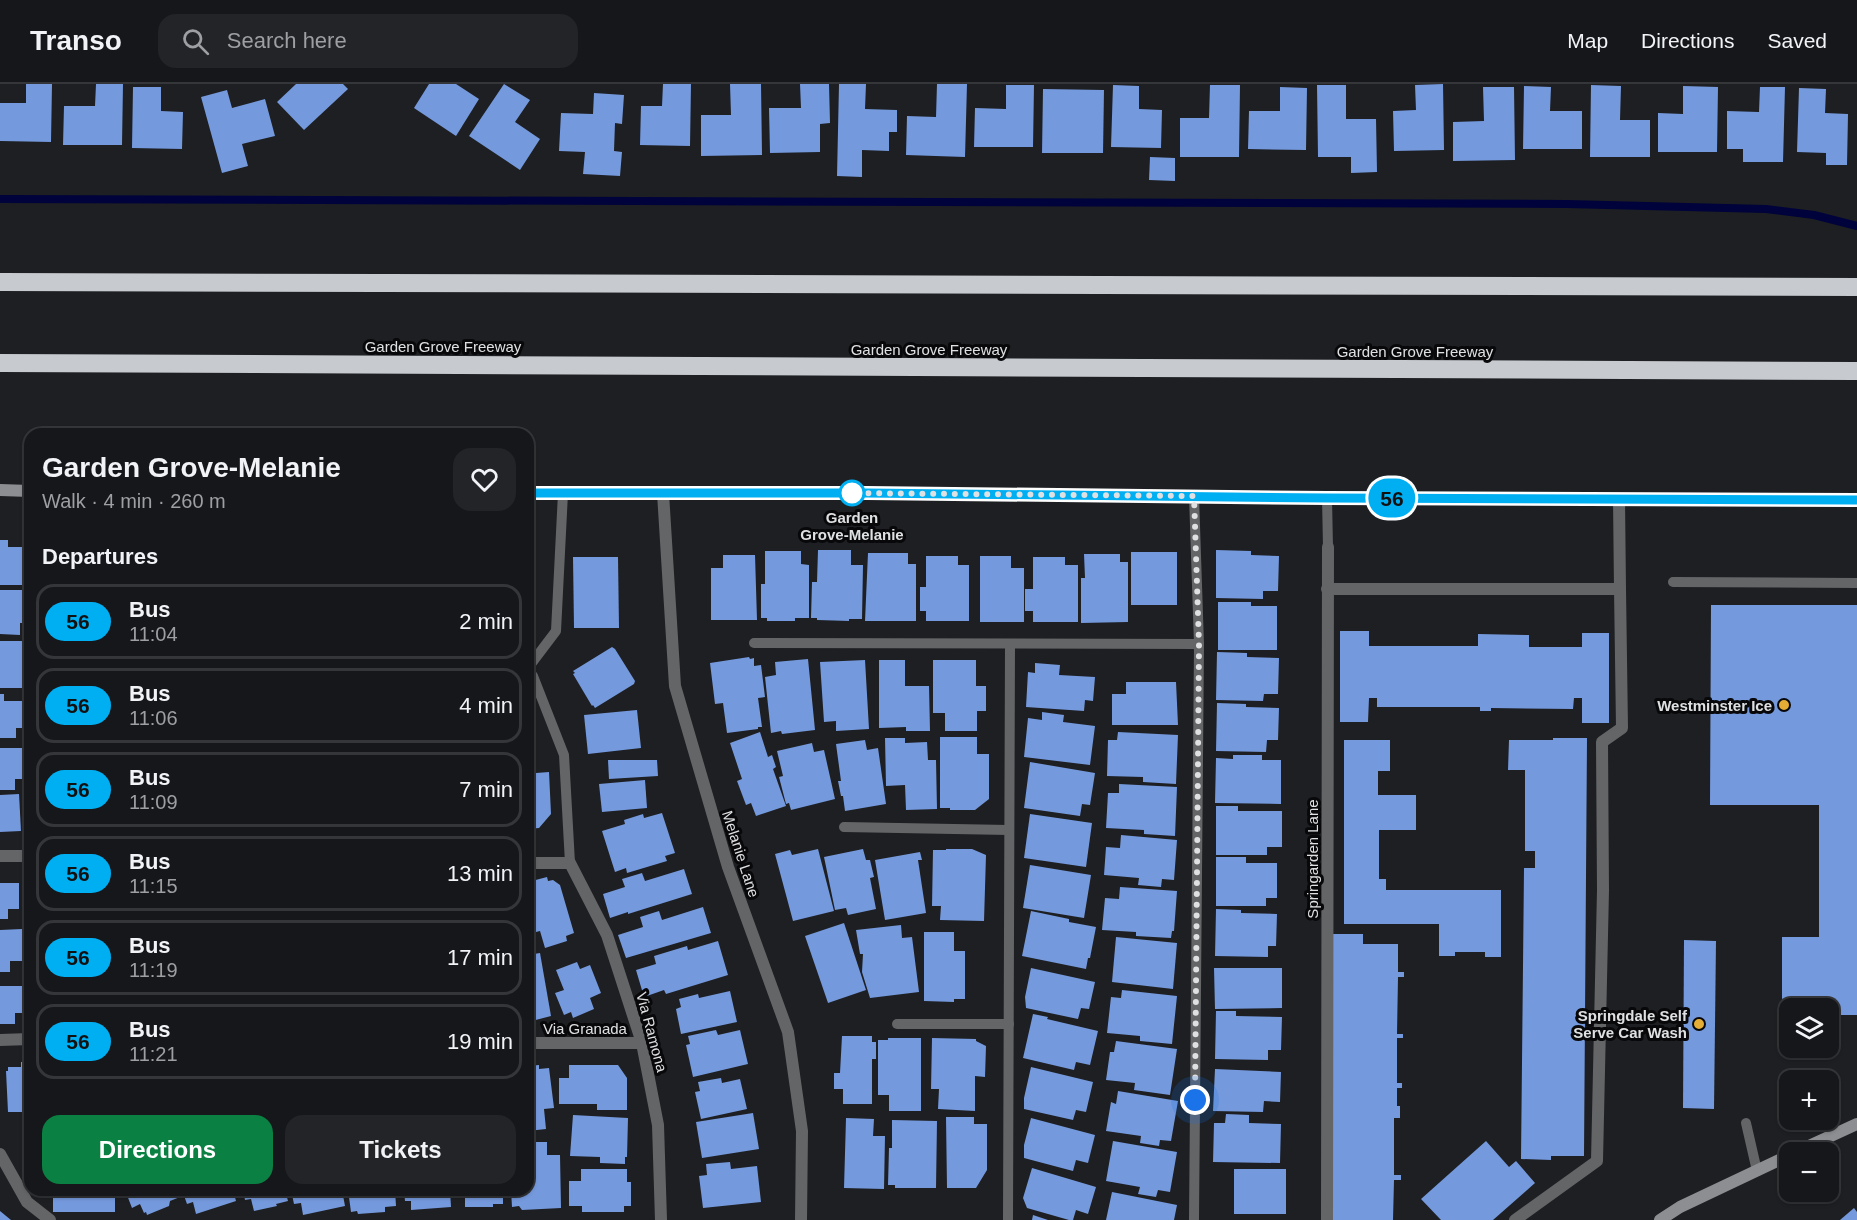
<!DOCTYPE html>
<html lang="en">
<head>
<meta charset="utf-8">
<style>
	body { margin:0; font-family:Arial,sans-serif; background:#232427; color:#f1f3f6; height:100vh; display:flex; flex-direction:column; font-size:22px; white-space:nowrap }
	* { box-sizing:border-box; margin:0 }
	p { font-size:20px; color:#9e9fa2 }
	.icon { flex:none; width:33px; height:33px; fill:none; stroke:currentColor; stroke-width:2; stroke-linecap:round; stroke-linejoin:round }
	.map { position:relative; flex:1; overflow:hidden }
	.details { position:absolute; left:24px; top:344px; width:510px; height:768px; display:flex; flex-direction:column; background:#16171a; border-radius:18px; box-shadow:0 2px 4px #0004,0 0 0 2px #353639 }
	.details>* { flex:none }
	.badge { padding:0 12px; border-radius:20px; font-size:21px; line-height:39px }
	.fabs { position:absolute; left:1779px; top:914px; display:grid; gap:12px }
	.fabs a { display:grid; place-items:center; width:60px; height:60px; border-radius:12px; background:#16171a; box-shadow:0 2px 4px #0004,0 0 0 2px #353639; font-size:30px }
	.you { position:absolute; width:30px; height:30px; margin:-15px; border:4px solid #fff; border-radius:50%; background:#1a73e8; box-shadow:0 0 0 9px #1a73e833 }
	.map>.badge { position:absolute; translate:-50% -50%; box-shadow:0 0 0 3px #fff }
	h2 { padding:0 18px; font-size:22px; line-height:54px }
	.round { display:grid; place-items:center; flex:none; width:63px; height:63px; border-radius:18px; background:#232427 }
	.headline { display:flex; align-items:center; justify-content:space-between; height:102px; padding:0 18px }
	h1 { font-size:28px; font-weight:600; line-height:45px }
	.cta { display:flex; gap:12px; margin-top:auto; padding:12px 18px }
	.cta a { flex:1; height:69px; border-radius:18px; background:#0b8043; color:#fff; font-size:24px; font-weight:600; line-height:69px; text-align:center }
	.cta a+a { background:#232427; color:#f1f3f6 }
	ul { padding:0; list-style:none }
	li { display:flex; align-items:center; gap:18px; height:75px; margin:0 12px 9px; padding:0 6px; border:3px solid #353639; border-radius:18px }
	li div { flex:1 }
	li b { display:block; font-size:22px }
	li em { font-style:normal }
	li .badge { min-width:66px; font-weight:700; text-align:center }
	header { display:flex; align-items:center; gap:36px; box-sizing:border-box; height:84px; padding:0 30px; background:#16171a; border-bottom:2px solid #353639 }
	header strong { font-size:28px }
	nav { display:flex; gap:33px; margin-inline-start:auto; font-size:21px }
	.search { width:420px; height:54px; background:#232427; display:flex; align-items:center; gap:15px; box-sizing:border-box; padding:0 21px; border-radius:18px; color:#9e9fa2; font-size:22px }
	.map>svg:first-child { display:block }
</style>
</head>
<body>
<header>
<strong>Transo</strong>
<div class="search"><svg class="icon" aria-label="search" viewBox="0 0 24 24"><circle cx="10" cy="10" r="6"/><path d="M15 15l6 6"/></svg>Search here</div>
<nav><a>Map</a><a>Directions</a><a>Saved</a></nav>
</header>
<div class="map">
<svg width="1857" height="1136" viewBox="0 0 1857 1136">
	<rect width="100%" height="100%" fill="#1d1f22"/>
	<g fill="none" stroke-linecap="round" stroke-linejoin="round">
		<path stroke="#00023b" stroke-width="8" d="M0,115l1567,5 199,5 48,6 43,11"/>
	</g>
	<g fill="#7599dd">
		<path d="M26,0h26l-1,58 -51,-1v-38h26z"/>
		<path d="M96,0h27l-1,61h-59l1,-39h31z"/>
		<path d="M296,0h47l5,5 -44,41 -27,-28z"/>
		<path d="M429,0h27l23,15 -23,37 -42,-28z"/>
		<path d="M504,0l26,16 -15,22 25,17 -20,31 -51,-34z"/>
		<path d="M663,0h28l-1,62 -50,-1 1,-39h21z"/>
		<path d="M730,0h31l1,71 -61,1v-41h30z"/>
		<path d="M800,0h29l1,39 -10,1v28l-50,1 -1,-45h32z"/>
		<path d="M839,0h27l-1,25 32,1v22h-8v19l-27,-1v27l-25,-1z"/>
		<path d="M937,0h30l-2,73 -59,-2 1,-39 29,1z"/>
		<path d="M1443,0l1,66 -50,1 -1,-40 23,-1 -1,-25z"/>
		<path d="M1006,1h28l-1,62h-59l1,-39 31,1z"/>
		<path d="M1113,1l26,1v23l23,1 -1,38 -50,-1z"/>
		<path d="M1210,1h30l-1,72h-59v-39h29z"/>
		<path d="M1317,1h29v34h30l1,53 -26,1v-16h-33z"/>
		<path d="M1591,1l30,1 -1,34h30v37h-60z"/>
		<path d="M1524,2l27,1 -1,24h32v38h-59z"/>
		<path d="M1683,2l35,1 -1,65h-59v-39l25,1z"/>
		<path d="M133,3h28v24l22,1 -1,37 -50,-1z"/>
		<path d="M1280,3l27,1 -1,62 -58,-1 1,-38h31z"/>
		<path d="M1483,3h31l1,73 -62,1v-39l31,-1z"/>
		<path d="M1760,3h25l-2,75h-40v-13h-16v-38l32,1z"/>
		<path d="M1799,4l27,1 -1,24 23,1 -1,51h-21v-12l-29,-1z"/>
		<path d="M1043,5l61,1 -1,63h-61z"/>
		<path d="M227,6l5,18 33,-9 10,37 -33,8 6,22 -26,7 -21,-76z"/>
		<path d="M594,9l30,2 -2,29 -7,-1 -1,28 8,1 -2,24 -37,-2 2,-22 -26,-1 2,-38 32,1z"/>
		<path d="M1150,73l25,1v23l-26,-1z"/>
		<path d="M0,456h8v7h22v25h-7v13h-23z"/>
		<path d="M818,466h33v15h12l-1,54h-13v2l-32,-1v-2h-6l1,-36h5z"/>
		<path d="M1216,466l35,1v4l28,1 -1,35h-15v8l-47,-1z"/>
		<path d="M765,467h36v13l8,1v53h-14v3h-28v-3h-6v-34h4z"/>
		<rect x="1131" y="468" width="46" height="53"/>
		<path d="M868,469h40v11h8v57h-51z"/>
		<path d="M1084,470h36v8h8v60l-47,1v-45h4z"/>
		<path d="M723,471h32l2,65h-46v-52h12z"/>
		<path d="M926,472h32v9h11v56h-43v-10h-6v-24h6z"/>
		<path d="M980,472h31v12h13v54h-44z"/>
		<path d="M573,473h45l1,71h-45z"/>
		<path d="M1033,473h32v8h13v57h-45v-11h-8v-22h8z"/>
		<path d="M0,506h26v9h4v24h-10v12l-20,-1z"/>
		<path d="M1218,518h33v4h26v44h-59z"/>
		<path d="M1711,521h146v410h-29v-7h-38v7h-8v-78h37v-132h-109z"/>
		<path d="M1340,547h29v15h109v-12l51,1v12h53v-14h27v90h-27v-25h-8l-1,11 -82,-1v3h-11v-4h-103v-9h-8l-1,24h-28z"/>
		<rect x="0" y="557" width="26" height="47"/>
		<path d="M612,563l3,2 20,32 -1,3 -39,24 -2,-3 -1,1 -19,-32 2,-1 -2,-2z"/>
		<path d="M1217,568l30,1v4l32,1 -1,36h-14l-1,7 -47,-1z"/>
		<path d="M749,573l1,2 4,-1v8l7,-1 4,32 -7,1 4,29h-4v2l-31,4 -4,-30 -8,1 -5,-41z"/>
		<path d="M808,575l7,71 -33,4 -1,-3 -10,2 -6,-56 11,-2 -1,-13z"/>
		<path d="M865,576l4,69 -33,2v-10l-12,1 -4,-60z"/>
		<path d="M879,576h26v26h24l1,45h-24v-4l-27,1z"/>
		<path d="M933,576h43v26h10v25h-9v20h-32v-18h-12z"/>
		<path d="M1035,579l25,2 -1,10 36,2 -2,24 -8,-1 -1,11 -58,-4 2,-35 7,1z"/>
		<path d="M1126,598h50l2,43h-66v-31h14z"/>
		<path d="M0,610h4v7h26v27h-14v10h-16z"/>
		<path d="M1217,619l29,1v3l33,1 -1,32h-11l-1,12 -50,-1z"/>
		<path d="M637,626l4,38 -53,6 -4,-39z"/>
		<path d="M1042,628l22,3 -1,7 32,4 -5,39 -66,-8 4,-39 14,2z"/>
		<path d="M760,648l8,25 4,-2 4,12 -3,2 13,37 -30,10 -5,-13 -5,2 -9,-24 5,-2 -12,-36z"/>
		<path d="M1118,648l60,3 -2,49 -33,-2v-5l-36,-1 1,-36h9z"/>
		<path d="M940,653h37v17h12v45l-14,11h-25v-2h-10z"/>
		<path d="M885,654h20v5l22,-1 1,18h8l1,49 -31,1 -1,-25 -19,1z"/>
		<path d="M1553,654h34l-3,418h-33v4l-30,-1 3,-291h11v-17h-10v-81h-17l1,-30h44z"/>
		<path d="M865,656l2,10 11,-2 8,56 -41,7 -2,-15h-2l-3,-15h3l-5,-37z"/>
		<path d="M1344,656h46v31h-12v24h38v35h-37v49h7v11h115v67h-16v-5h-30v4h-16v-32h-95z"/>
		<path d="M812,659l2,9 10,-2 11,49 -44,11 -2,-7 -3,1 -7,-27 4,-1 -6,-25z"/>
		<path d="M0,664h29v31h-14v11h-15z"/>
		<path d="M1233,671h29v5h19v44l-66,-1 1,-45 17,1z"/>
		<path d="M608,676h49l1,16 -49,3z"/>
		<path d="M535,678l1,11 13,-1 2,42 -12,14 -11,1v-66z"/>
		<path d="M1030,678l65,11 -5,32 -8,-1 -2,12 -56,-8z"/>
		<path d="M645,696l2,28 -45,4 -3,-28z"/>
		<path d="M1119,700l58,3 -2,49 -31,-2v-4l-38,-2 2,-35h11z"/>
		<path d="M19,710l2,37 -21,1v-37z"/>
		<path d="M1216,722h22v5h44v36h-15v8h-51z"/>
		<path d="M662,729l13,40 -10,3 2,5 -40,12 -1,-5 -11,4 -13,-41 23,-7 -1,-4 19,-6 1,4z"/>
		<path d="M1030,730l62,9 -6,44 -62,-9z"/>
		<path d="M1121,751l56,5 -3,40 -12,-1 -1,8 -23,-2 1,-7 -35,-3 2,-28 14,1z"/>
		<path d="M818,765l16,62 -41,10 -18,-67 15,-4 2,5z"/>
		<path d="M863,765l3,11h4l4,17 -4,1 6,31 -28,6 -2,-7 -11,2 -11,-53z"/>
		<path d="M946,765h26l14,6 -2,66 -44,-1 1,-14h-9l1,-56h13z"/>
		<path d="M920,768l2,8h-4l8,53 -41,7 -10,-60z"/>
		<path d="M1216,773h30v6h31v35h-11v8h-50z"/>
		<path d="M1030,781l61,10 -7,43 -61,-10z"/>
		<path d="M684,785l8,25 -64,20v-2l-18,6 -7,-24 22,-7 -3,-8 20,-6 3,8z"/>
		<path d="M547,793l1,4 5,-1 7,5 14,48 -8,3 1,5 -22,7 -5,-17 -12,3v-52z"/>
		<path d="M0,799h19v26h-11v10h-8z"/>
		<path d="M23,803h7v44h-3z"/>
		<path d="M1120,803l57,4 -3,40h-2l-1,7 -35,-2v-4l-34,-2 3,-32 14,1z"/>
		<path d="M703,823l8,26 -85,25 -8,-23 25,-8 -3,-10 19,-6 3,9z"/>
		<path d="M1216,825l25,1v3l36,1 -1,32h-8v11l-53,-1z"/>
		<path d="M1031,827l38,8v3l27,5 -6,31h-2l-2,11 -64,-13z"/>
		<path d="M844,839l22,67 -38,13 -23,-67z"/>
		<path d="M901,841l1,13 10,-1 7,55 -49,6 -8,-26 1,-18h-3l-4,-24z"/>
		<path d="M22,845v32h-12v11h-10v-42z"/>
		<path d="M924,848h30v19h11v48h-11v3l-30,-1z"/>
		<path d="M1333,850h30v10h35v28h6v5h-6l-1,57h6v4h-6v45h5v5h-5v18h3v12h-6v57h7v5h-7l-1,40h-61z"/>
		<path d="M1116,853l61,6 -4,46 -61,-7z"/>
		<path d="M1684,856l32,1 -2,168 -31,-1z"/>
		<path d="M718,857l10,34 -62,19 -2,-4 -20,7 -8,-27 20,-6 -2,-8 33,-10 1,4z"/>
		<path d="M540,869l11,63 -23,6v-67z"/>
		<path d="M577,878l3,7 10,-4 11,28 -11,5 4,11 -21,9 -2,-6 -7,3 -9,-22 9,-3 -8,-20z"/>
		<path d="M1031,884l64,14 -6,27 -8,-1 -3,11 -52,-11 -1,-11z"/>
		<path d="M1214,884h68v40l-67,1z"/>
		<path d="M0,902h28v27h-13v11h-15z"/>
		<path d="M1122,906l55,6 -5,48 -32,-3v-5l-33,-3 4,-36 10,1z"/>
		<path d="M730,907l7,31 -56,12 -5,-25 5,-2 -2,-8 19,-5 1,4z"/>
		<path d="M1216,927h20v5l46,1 -1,33h-13v10l-53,-1z"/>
		<path d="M1033,930l15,3 -1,2 51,12 -8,34 -14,-3 -2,8 -51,-12z"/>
		<path d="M716,946l2,5 22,-5 8,34 -55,13 -7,-32 4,-1 -2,-8z"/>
		<path d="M842,952h30v6h4v17h-4v45h-29v-15h-9v-16h6z"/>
		<path d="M888,954h33v73h-32v-16h-11v-55h10z"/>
		<path d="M932,954l44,1v2l10,5 -1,31 -10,-1v35l-37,-2 1,-20h-8z"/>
		<path d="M1116,957l61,8 -7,46 -36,-5 1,-7 -29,-3 4,-28h4z"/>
		<path d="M21,978h9v50h-22l-2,-41h2v-4h13z"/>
		<path d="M539,981v4l10,-1 5,40 -10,1 2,20 -18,2v-65z"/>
		<path d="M569,981h49l9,13v32h-30v-6h-38v-26h10z"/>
		<path d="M1031,983l62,15 -7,30 -10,-2 -3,10 -49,-11v-11z"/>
		<path d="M1215,985l66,3 -1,30 -16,-1 -1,11 -50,-1z"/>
		<path d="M721,994l1,5 18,-4 7,30 -46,10 -6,-27 5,-1 -2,-9z"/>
		<path d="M1118,1007l60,10 -7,40 -11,-1 -1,6 -19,-3 1,-7 -35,-5 5,-29 5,2z"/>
		<path d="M753,1029l6,36 -57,9 -6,-36z"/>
		<path d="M1226,1030l23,1v8l32,1 -1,39 -67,-1 1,-39h11z"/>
		<path d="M573,1031l55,3 -1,39h-2v7l-25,-1v-6l-30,-1z"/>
		<path d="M946,1033h28v7h13v46l-11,18h-29z"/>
		<path d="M846,1034l28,1 -1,17h12l-1,53 -40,-1z"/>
		<path d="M1031,1034l64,17 -7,28 -12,-3 -3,11 -49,-13v-13z"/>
		<path d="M892,1036l45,1 -1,67h-41v-3h-7l1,-37h3z"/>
		<path d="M22,1041h8v38h-3l-1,-13 -2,1z"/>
		<path d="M1113,1057l64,11 -7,40 -12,-2 -2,7 -18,-3 2,-7 -34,-6z"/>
		<path d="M1486,1057l23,26 7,-6 19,22 -42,37h-52l-20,-21z"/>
		<path d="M528,1058h19v13h13l1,53 -39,2 -3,-4 -7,1 -1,-17h17z"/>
		<path d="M730,1078l1,7 26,-3 4,36 -58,6 -4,-32 8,-1 -1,-11z"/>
		<path d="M1032,1084l64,19 -8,27 -12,-4 -3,10h-4l-42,-12 -4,-10z"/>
		<path d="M581,1085h46v13h4v24h-7v6h-42v-6h-13v-25h12z"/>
		<rect x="1234" y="1085" width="52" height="45"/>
		<rect x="53" y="1106" width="62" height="22"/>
		<path d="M125,1106h52l3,7 -10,4 -1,5 -22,9 -1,-3 -2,1 -4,-9 -8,4z"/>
		<path d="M182,1106h51l3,11 -40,13 -3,-12 -6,2z"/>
		<path d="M243,1106h42l3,11 -12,3 1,2 -23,5 -3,-12 -6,1z"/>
		<path d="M291,1106h51l3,16 -42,9 -2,-12 -7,1z"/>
		<path d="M348,1106h47l1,16 -11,1v5l-27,2 -1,-3 -6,1z"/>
		<path d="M404,1106h46l1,17 -40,3v-9h-6z"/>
		<path d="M465,1106h38v14h-10v3h-28z"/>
		<path d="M1112,1108l65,13 -3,15h-68z"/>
		<path d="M1854,1124l3,4v8h-17z"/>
		<path d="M0,1127l11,9h-11z"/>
		<path d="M1033,1131l15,5h-16z"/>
	</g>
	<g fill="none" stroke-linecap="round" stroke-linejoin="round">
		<g stroke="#646567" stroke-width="10">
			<path d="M1194,412l5,148"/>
			<path d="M1327,414l1,49"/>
			<path d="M1673,498l184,1"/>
			<path d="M754,559l445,1 -5,576"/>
			<path d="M528,584l28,-37 7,-138"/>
			<path d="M528,589l5,3 31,79 6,108"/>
			<path d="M844,743l165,3"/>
			<path d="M897,940h112"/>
			<path d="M1746,1039l11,48"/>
			<path d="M1008,1136l2,-576"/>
		</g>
		<g stroke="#646567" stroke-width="12">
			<path d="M663,409l12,193 53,181 60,165 14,99 -1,89"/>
			<path d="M1327,505h293l-1,-90"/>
			<path d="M0,772h30"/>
			<path d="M528,779h42l37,72 35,108 16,82 3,95"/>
			<path d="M0,956l30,-1"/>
			<path d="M528,959h114"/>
			<path d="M0,1070l27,48 23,18"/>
			<path d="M1327,1136l1,-673"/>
			<path d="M1515,1136l82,-59 6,-271 -1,-148 20,-14 -2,-139"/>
		</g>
		<g stroke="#8c8e91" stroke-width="12">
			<path d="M0,406l30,1"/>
			<path d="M528,409h339l460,5 530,2"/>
			<path d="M1796,1068l61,-28"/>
			<path d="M1660,1136l20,-13 110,-52"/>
		</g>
		<g stroke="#c7cacf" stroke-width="18">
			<path d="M0,198l1857,5"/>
			<path d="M0,279l1857,8"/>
		</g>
	</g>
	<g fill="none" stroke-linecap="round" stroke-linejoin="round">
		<defs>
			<path id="line" d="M528,409h339l460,5 530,2"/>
		</defs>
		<use href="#line" stroke="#fff" stroke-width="14"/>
		<use href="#line" stroke="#00aff2" stroke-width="9"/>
		<path stroke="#dee0e2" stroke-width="6" stroke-dasharray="0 10.8" d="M852,409h-8l350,3 5,148 -4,456"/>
	</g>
	<circle fill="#fff" stroke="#00aff2" stroke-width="3" cx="852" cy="409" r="12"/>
	<g fill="#e5ad35" stroke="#08080a" stroke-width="2">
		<circle cx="1784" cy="621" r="6"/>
		<circle cx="1699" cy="940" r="6"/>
	</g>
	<g text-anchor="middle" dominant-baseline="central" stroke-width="6" stroke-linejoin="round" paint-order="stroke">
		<g font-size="15" fill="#dee0e2" stroke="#08080a">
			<text x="443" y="262">Garden Grove Freeway</text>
			<text x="929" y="265">Garden Grove Freeway</text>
			<text x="1415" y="267">Garden Grove Freeway</text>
			<text transform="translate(741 770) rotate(72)">Melanie Lane</text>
			<text transform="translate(1312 775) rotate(-90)">Springarden Lane</text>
			<text x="585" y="944">Via Granada</text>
			<text transform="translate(652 948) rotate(75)">Via Ramona</text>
		</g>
		<g font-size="15" font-weight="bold" fill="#dee0e2" stroke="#08080a">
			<text x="852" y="433">Garden<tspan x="852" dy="17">Grove-Melanie</tspan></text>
		</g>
		<g font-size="15" font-weight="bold" fill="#dee0e2" stroke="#08080a" text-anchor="end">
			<text x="1772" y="621">Westminster Ice</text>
			<text x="1687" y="931">Springdale Self<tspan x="1687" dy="17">Serve Car Wash</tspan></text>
		</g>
	</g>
</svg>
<div class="fabs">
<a><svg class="icon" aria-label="layers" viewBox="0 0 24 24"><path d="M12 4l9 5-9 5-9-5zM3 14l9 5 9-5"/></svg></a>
<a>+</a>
<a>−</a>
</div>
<div class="you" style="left:1195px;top:1016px"></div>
<b class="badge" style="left:1392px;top:414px;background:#00aff2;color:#111">56</b>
<section class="details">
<div class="headline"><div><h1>Garden Grove-Melanie</h1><p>Walk · 4 min · 260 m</p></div><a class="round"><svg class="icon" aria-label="heart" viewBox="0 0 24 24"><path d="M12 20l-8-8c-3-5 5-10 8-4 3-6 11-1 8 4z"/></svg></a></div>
<h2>Departures</h2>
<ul>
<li><span class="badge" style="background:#00aff2;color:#111">56</span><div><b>Bus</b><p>11:04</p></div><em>2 min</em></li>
<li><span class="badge" style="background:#00aff2;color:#111">56</span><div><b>Bus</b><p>11:06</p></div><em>4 min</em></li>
<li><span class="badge" style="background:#00aff2;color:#111">56</span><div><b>Bus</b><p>11:09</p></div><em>7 min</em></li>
<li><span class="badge" style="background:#00aff2;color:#111">56</span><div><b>Bus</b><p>11:15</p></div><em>13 min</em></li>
<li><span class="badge" style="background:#00aff2;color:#111">56</span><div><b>Bus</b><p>11:19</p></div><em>17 min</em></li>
<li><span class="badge" style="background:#00aff2;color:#111">56</span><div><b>Bus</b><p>11:21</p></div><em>19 min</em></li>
</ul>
<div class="cta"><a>Directions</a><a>Tickets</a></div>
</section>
</div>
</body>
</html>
